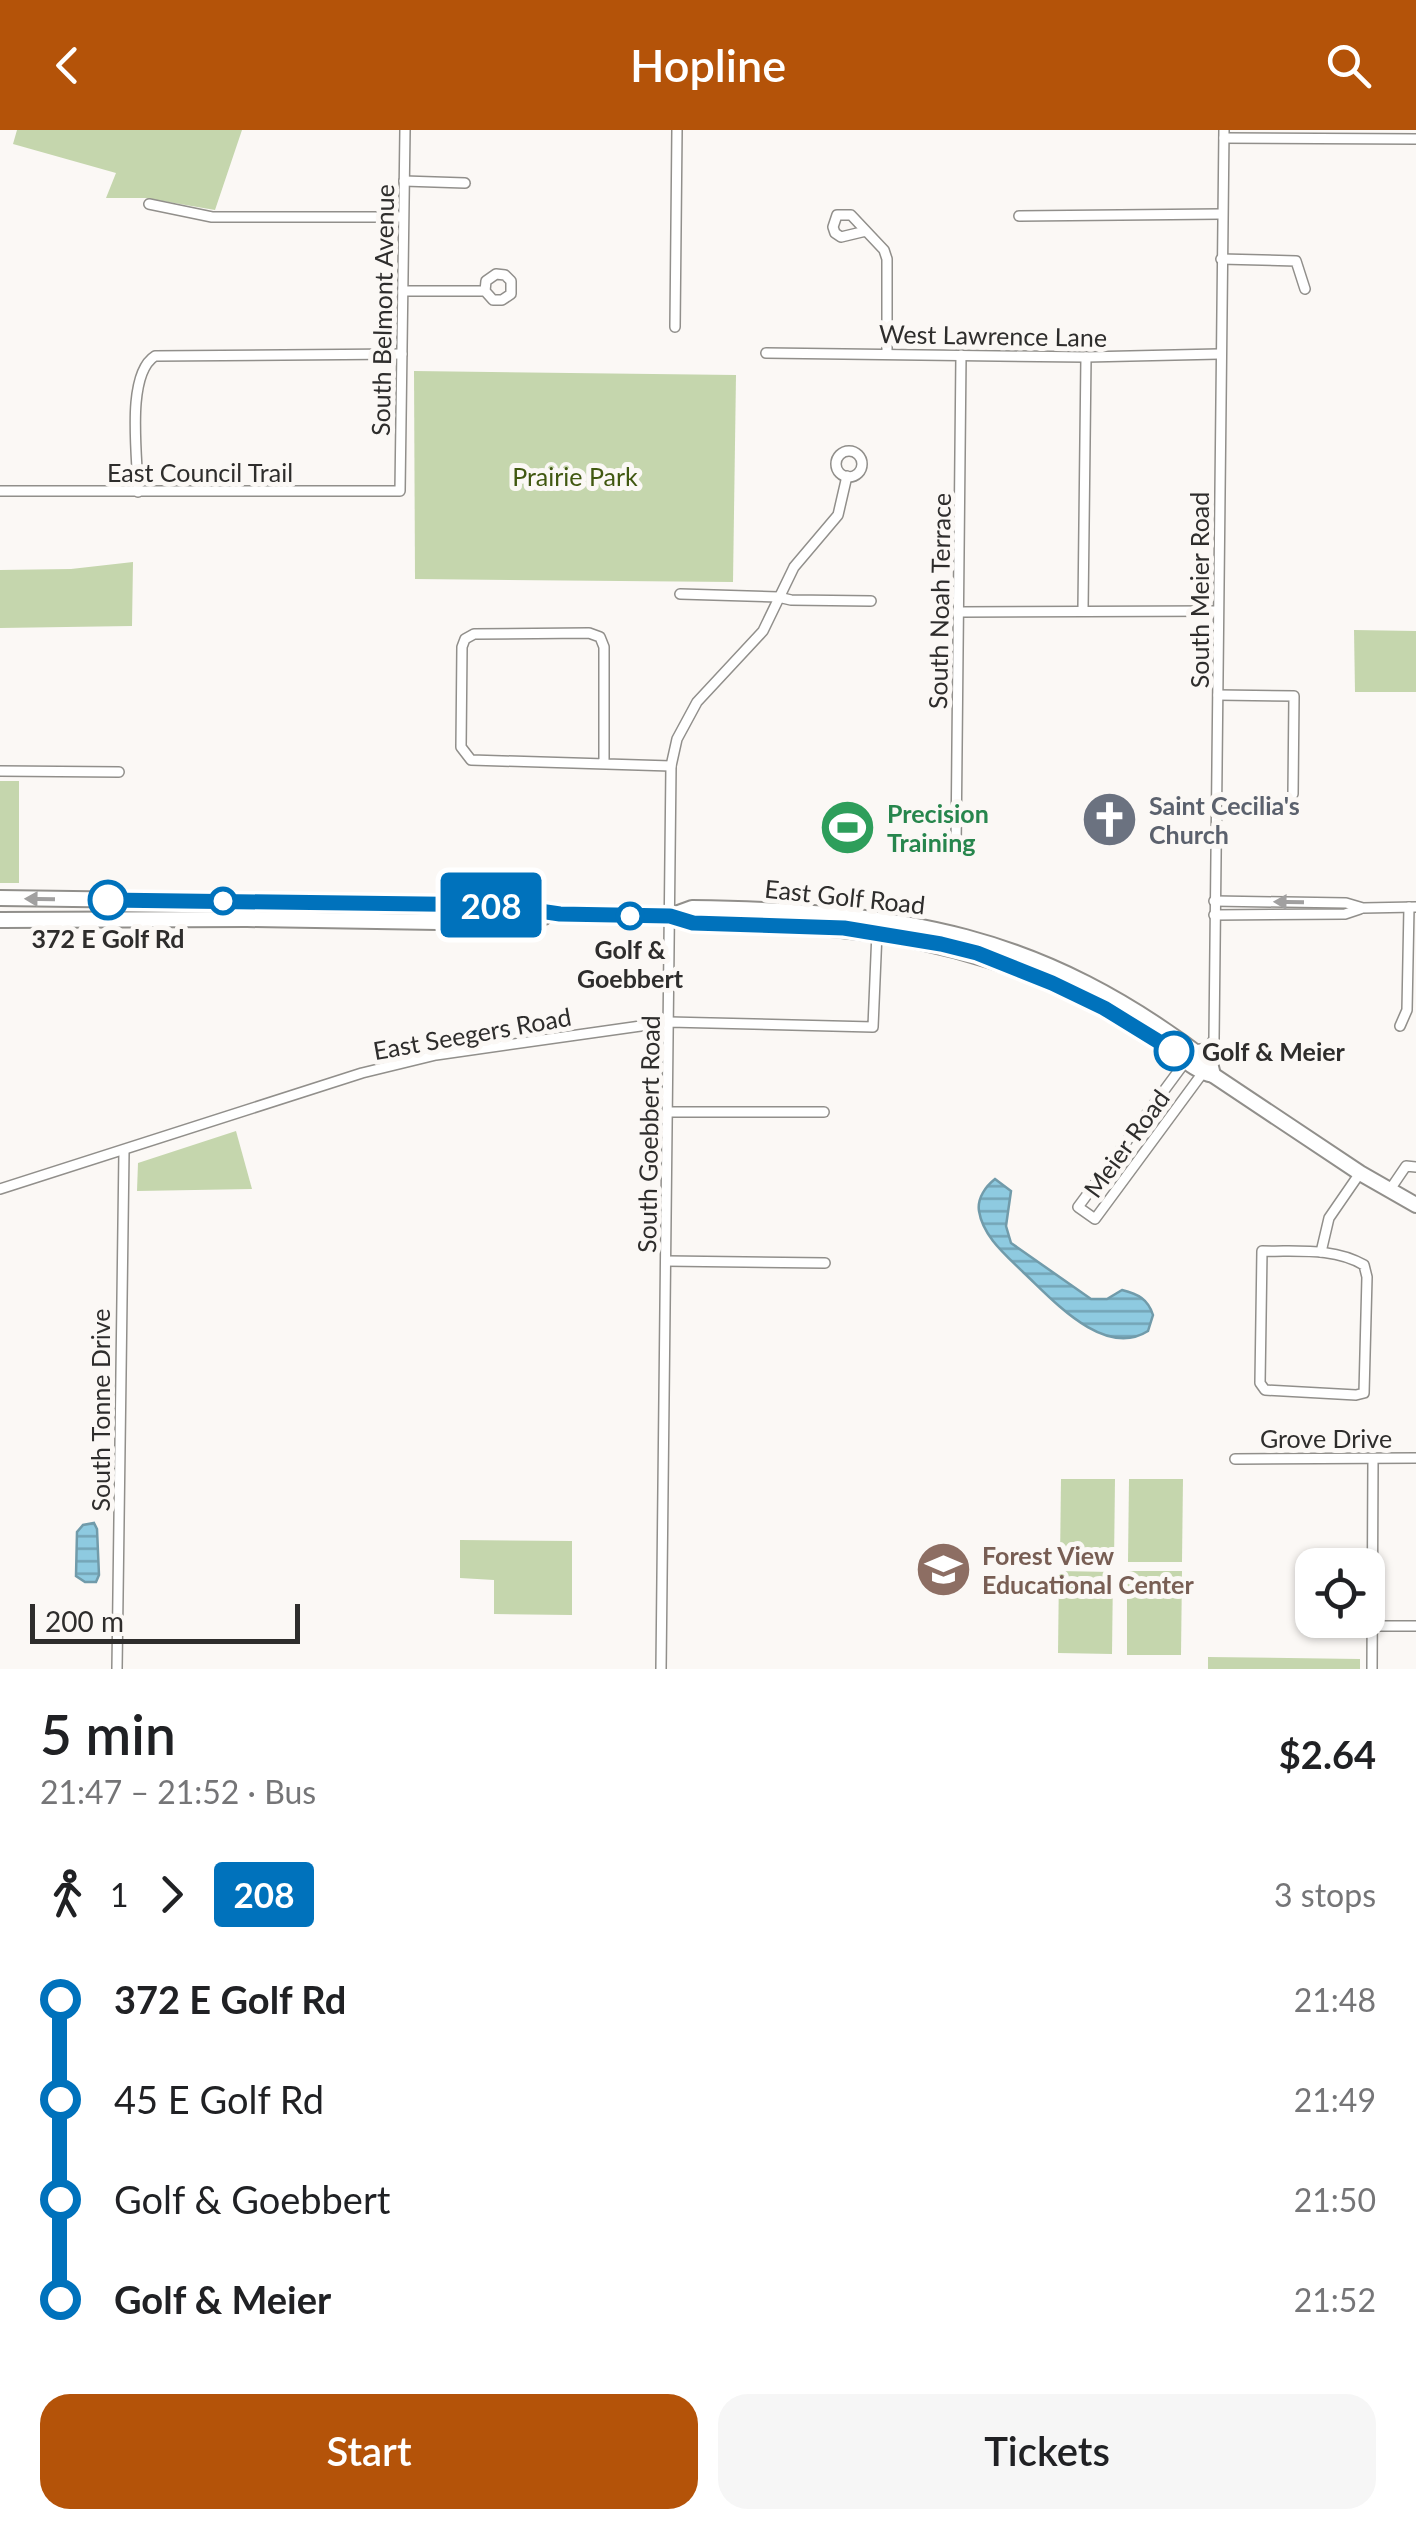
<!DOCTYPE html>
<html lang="en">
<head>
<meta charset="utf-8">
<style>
	body { margin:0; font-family:Lato,sans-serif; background:#f6f6f6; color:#202124; height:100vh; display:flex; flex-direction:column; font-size:38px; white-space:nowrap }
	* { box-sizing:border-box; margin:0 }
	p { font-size:32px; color:#757577 }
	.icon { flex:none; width:55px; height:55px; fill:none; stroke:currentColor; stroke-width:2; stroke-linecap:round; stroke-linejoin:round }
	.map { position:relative; height:1539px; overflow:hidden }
	.drawer { display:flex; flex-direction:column; background:#fff; flex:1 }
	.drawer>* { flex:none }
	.badge { padding:0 20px; border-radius:8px; font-size:35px; line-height:65px }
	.buttons { position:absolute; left:1295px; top:1418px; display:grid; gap:20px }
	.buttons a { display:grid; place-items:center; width:90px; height:90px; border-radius:20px; background:#fff; box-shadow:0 2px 8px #0004; font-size:50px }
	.scale { position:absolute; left:30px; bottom:25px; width:270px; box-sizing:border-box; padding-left:10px; border:5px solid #2e2d2c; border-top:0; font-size:28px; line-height:35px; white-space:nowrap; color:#2e2d2c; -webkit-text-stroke:8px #fbf8f5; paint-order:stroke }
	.map>.badge { position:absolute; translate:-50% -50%; box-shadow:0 0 0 5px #fff }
	.legs { display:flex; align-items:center; gap:15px; height:110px; padding:0 40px; font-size:32px }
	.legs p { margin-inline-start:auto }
	.overview { display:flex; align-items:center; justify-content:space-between; height:170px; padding:0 40px }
	h1 { font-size:55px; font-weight:600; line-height:75px }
	.button { display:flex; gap:20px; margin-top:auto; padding:20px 40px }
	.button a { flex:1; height:115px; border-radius:30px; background:#b45309; color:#fff; font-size:40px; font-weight:600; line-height:115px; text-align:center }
	.button a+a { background:#f6f6f6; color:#202124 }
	ul { padding:0 40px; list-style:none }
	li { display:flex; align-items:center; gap:35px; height:100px; font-size:38px }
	li i { display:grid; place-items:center; width:15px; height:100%; margin:0 12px; background:currentColor }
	li i::after { content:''; width:25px; height:25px; margin:-12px; border:8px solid; border-radius:50%; background:#fff }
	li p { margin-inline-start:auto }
	li:first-child i { background:linear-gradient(#0000 50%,currentColor 0) }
	li:last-child i { background:linear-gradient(currentColor 50%,#0000 0) }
	header { display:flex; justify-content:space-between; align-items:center; height:130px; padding:0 40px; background:#b45309; color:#fff; font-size:45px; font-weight:600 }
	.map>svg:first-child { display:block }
</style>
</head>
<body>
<header><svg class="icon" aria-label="back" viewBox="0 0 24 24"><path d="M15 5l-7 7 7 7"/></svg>Hopline<svg class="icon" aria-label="search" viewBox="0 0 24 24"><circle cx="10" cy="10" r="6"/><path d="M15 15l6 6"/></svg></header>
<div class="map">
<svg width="1416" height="1539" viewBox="0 0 1416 1539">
	<defs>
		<pattern id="water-rules" width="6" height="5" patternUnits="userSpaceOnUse" patternTransform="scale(2.5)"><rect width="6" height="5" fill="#8ecae0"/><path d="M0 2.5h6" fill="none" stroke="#74a4b6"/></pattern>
	</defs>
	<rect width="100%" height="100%" fill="#fbf8f5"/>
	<g fill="#c5d6ad">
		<path d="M17,0h225l-27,80 -70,-12h-39l10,-25 -103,-29z"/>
		<path d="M414,241l322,4 -3,207 -318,-3z"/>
		<path d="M133,432l-1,64 -132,2v-58l71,-1z"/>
		<path d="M1354,500l62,1v61h-61z"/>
		<rect x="0" y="651" width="19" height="102"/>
		<path d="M236,1001l16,58 -115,2 1,-28z"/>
		<path d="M1061,1349h54l-1,84 -54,-1z"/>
		<path d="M1129,1349h54l-1,83h-54z"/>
		<path d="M460,1410l112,1v74l-78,-1v-34l-34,-2z"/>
		<path d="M1059,1441l54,1 -1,82 -54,-1z"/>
		<path d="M1127,1441h55l-1,84h-54z"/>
		<path d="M1208,1527l152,2v10h-152z"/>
	</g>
	<g fill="url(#water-rules)" stroke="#719baa" stroke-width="2.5">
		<path d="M995,1049l16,12 -5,35 5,17 80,56h16l15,-9c16,4 26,9 31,25l-5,16c-44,28 -96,-32 -124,-58 -17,-17 -41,-36 -45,-62 -2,-13 7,-25 16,-32z"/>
		<path d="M94,1393l3,6 2,46 -3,7h-11l-9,-6 1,-44 6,-7z"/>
	</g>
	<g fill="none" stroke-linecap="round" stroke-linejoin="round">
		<defs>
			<g id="minor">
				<path d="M1224,8l192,1"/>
				<path d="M404,51l61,2"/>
				<path d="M149,74l63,13h191"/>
				<path d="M1019,86l202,-2"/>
				<path d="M866,101l-25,6 -6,-4 -2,-6 4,-12h14l33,35 3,9v94"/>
				<path d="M1221,129l75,2 9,28"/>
				<path d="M403,161h82l8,9h9l9,-6v-13l-6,-6 -9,-1 -10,7 -1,10"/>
				<path d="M675,197l2,-197"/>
				<path d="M766,223l320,4 133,-3"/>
				<circle cx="849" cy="334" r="13"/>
				<path d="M0,361h400l5,-361"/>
				<path d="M138,362c0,-33 -13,-117 17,-136l247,-2"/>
				<path d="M680,464l98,3 13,3 80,1"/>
				<path d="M1083,480l3,-253"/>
				<path d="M960,482l258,-1"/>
				<path d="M1218,565l76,1 -1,98"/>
				<path d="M604,632v-115l-4,-10 -11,-4 -115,1 -9,5 -3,8 -1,100 10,13 200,6"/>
				<path d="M0,641l119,1"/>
				<path d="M956,717l5,-492"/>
				<path d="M1214,771l132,2 17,5 53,-1"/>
				<path d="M1214,785l131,-1 15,-5"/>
				<path d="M1400,896l7,-16 2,-103"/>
				<path d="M1208,918l-14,2 -116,157 17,12 115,-156 -2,-15 6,-9 10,-909"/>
				<path d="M668,982h156"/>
				<path d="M0,1059l362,-116 74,-18 233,-33 204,5 4,-95"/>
				<path d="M1389,1061l17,-25 10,1"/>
				<path d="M1262,1121c34,1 71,-4 102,14l3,12 -3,116 -8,2 -91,-5 -5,-7z"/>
				<path d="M1321,1122l8,-34 31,-45"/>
				<path d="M666,1131l159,2"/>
				<path d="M1235,1329l181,-1"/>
				<path d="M1372,1496h44"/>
				<path d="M117,1539l7,-518"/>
				<path d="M661,1539l10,-903 6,-27 20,-37 66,-71 31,-64 44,-52 9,-39"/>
				<path d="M1372,1539l1,-210"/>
			</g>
			<g id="primary">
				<path d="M0,768l498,7 62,9 110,2 23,7c142,2 251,9 382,71 30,14 59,30 87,49 17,11 31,28 51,32l147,98 56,32"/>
				<path d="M670,786l22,-8c210,3 347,23 518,155l3,12"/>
				<path d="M0,790l247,-1 252,4 45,-6"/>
			</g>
		</defs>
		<use href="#minor" stroke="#918f8b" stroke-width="12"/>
		<use href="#primary" stroke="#918f8b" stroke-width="18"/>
		<use href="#minor" stroke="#fff" stroke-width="9"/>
		<use href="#primary" stroke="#fff" stroke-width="14"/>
	</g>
	<defs><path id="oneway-solid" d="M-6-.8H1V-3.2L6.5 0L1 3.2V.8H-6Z" transform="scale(2.5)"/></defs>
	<g fill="#a1a0a0">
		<use href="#oneway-solid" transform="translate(40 769) rotate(-179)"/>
		<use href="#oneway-solid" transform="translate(1289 772) rotate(-179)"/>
	</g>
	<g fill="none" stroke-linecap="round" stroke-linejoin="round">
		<defs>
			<path id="line-1" d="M108,770l390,5 62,9 110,2 23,7 151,5 97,16 36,9 75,30 52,25 70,43"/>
		</defs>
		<use href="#line-1" stroke="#fff" stroke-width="22"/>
		<use href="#line-1" stroke="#0072bc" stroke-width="15"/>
	</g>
	<defs>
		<symbol id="church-disc" viewBox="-11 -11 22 22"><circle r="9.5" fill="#6b7280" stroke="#fbf8f5"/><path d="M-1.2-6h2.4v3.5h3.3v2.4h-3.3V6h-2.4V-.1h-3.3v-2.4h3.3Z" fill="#fff"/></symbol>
		<symbol id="stadium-disc" viewBox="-11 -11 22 22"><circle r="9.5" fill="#2e9e5b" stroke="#fbf8f5"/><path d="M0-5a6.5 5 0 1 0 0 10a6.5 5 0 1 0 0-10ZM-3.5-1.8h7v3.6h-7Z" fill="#fff"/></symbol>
		<symbol id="school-disc" viewBox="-11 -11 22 22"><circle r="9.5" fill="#8d6e63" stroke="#fbf8f5"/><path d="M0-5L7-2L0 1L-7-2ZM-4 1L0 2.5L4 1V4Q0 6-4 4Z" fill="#fff"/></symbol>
	</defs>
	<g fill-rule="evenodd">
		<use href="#church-disc" x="1078" y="658" width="63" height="63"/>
		<use href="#stadium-disc" x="816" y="666" width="63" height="63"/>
		<use href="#school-disc" x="912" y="1408" width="63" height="63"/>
	</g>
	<g fill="#fff" stroke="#0072bc" stroke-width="5">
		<circle cx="108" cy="770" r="18"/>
		<circle cx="223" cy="771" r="12"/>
		<circle cx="630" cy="786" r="12"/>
		<circle cx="1174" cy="921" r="18"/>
	</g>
	<g text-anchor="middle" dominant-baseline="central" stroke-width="10" stroke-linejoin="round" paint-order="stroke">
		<g font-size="25" fill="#2e2d2c" stroke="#fbf8f5">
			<text transform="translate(382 180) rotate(-89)">South Belmont Avenue</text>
			<text transform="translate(993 205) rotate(1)">West Lawrence Lane</text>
			<text x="200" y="342">East Council Trail</text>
			<text transform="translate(1199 460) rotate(-90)">South Meier Road</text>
			<text transform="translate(939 471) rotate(-89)">South Noah Terrace</text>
			<text transform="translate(845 766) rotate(6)">East Golf Road</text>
			<text transform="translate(472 903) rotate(-10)">East Seegers Road</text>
			<text transform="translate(648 1004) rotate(-89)">South Goebbert Road</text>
			<text transform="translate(1126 1013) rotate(-54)">Meier Road</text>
			<text transform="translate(100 1280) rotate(-90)">South Tonne Drive</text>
			<text x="1326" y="1308">Grove Drive</text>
		</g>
		<g font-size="25" fill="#415811" stroke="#fbf8f5">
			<text x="575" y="346">Prairie Park</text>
		</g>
		<g font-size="25" font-weight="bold" fill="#5b616d" stroke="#fbf8f5" text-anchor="start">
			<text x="1149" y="675">Saint Cecilia's<tspan x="1149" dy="29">Church</tspan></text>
		</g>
		<g font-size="25" font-weight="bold" fill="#27864d" stroke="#fbf8f5" text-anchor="start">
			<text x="887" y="683">Precision<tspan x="887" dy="29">Training</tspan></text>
		</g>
		<g font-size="25" font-weight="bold" fill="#2e2d2c" stroke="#fbf8f5">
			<text x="108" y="808">372 E Golf Rd</text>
			<text x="630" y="819">Golf &amp;<tspan x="630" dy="29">Goebbert</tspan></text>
			<text x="1202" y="921" text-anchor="start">Golf &amp; Meier</text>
		</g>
		<g font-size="25" font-weight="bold" fill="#785e54" stroke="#fbf8f5" text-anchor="start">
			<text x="982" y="1425">Forest View<tspan x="982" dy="29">Educational Center</tspan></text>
		</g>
	</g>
</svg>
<div class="buttons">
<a><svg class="icon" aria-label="locate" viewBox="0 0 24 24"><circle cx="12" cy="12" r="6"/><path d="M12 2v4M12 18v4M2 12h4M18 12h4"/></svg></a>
</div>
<div class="scale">200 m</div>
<b class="badge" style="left:491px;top:775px;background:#0072bc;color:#fff">208</b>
</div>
<section class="drawer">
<div class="overview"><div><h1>5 min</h1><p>21:47 – 21:52 · Bus</p></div><b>$2.64</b></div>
<div class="legs"><svg class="icon" aria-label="walk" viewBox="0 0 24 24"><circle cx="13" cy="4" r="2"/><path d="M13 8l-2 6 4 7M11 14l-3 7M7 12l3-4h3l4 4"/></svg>1<svg class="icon" aria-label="forward" viewBox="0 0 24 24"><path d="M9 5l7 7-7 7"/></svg><b class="badge" style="background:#0072bc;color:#fff">208</b><p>3 stops</p></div>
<ul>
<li><i style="color:#0072bc"></i><b>372 E Golf Rd</b><p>21:48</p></li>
<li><i style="color:#0072bc"></i><span>45 E Golf Rd</span><p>21:49</p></li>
<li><i style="color:#0072bc"></i><span>Golf &amp; Goebbert</span><p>21:50</p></li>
<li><i style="color:#0072bc"></i><b>Golf &amp; Meier</b><p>21:52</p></li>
</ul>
<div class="button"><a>Start</a><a>Tickets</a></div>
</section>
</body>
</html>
